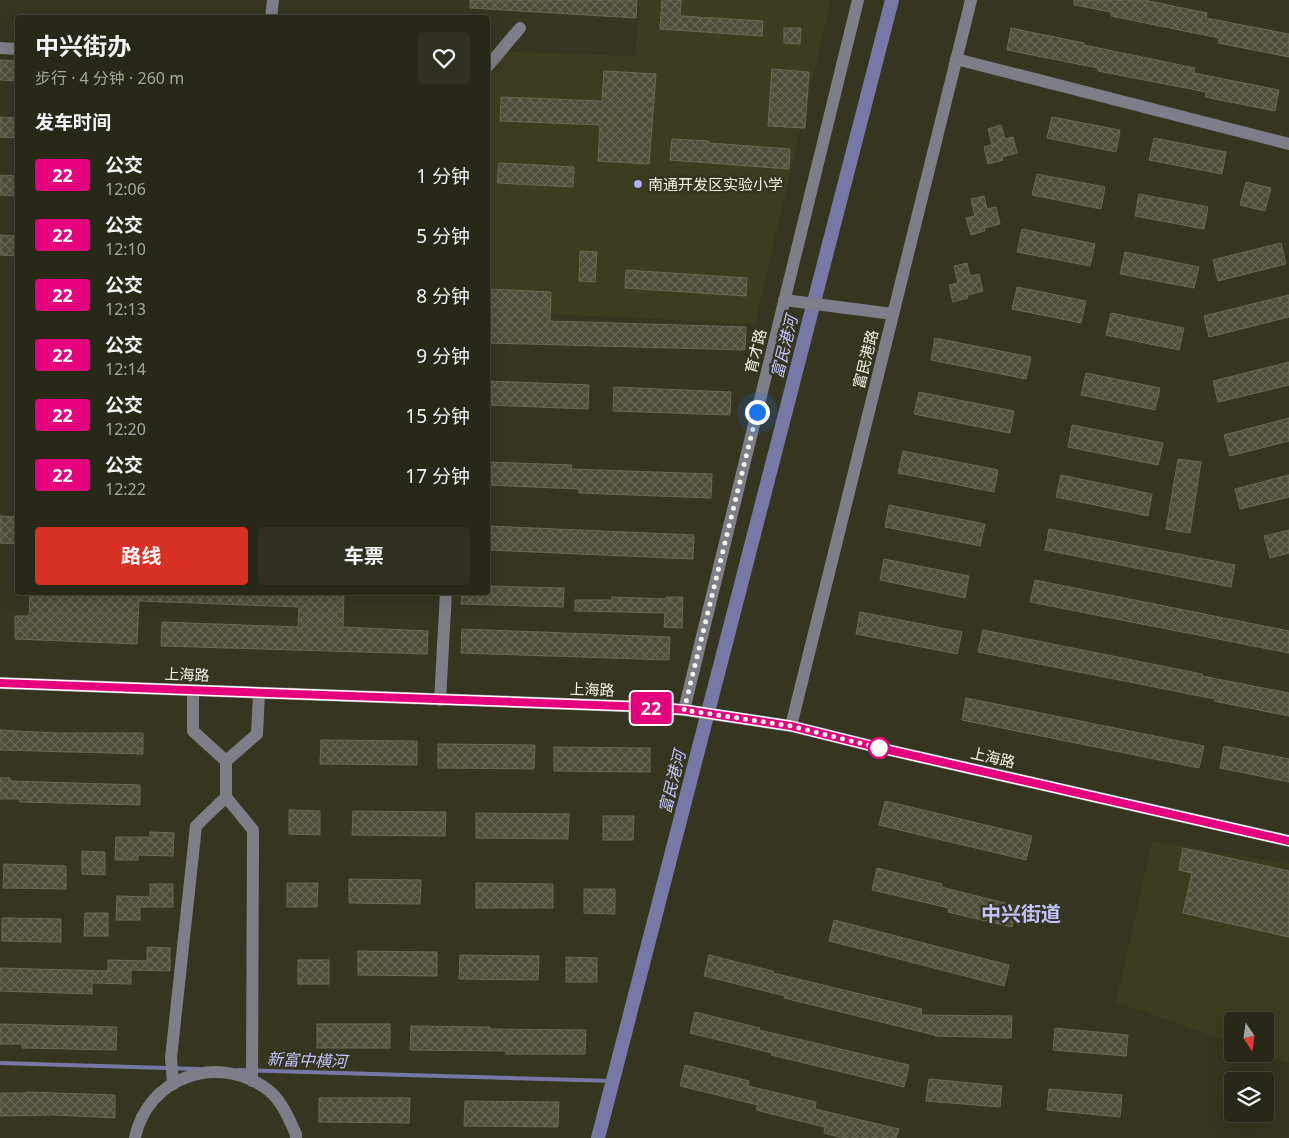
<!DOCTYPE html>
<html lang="zh">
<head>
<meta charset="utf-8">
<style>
	body { margin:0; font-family:"Noto Sans","Noto Sans SC",sans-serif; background:#303021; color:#f1f3f6; height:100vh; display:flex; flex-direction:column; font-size:19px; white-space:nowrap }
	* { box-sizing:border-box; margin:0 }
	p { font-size:16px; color:#a5a6a2 }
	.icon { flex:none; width:28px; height:28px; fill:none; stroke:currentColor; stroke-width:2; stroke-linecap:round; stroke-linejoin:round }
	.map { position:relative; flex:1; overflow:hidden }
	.panel { position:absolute; left:15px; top:15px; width:475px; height:580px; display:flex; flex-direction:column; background:#282818; border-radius:5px; box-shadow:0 5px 20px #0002,0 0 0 1px #444437 }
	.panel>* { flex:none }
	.badge { padding:0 10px; border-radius:4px; font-size:18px; line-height:32px }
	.needle { width:32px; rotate:167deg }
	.controls { position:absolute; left:1224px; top:1012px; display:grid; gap:10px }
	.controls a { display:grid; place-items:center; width:50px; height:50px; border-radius:5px; background:#282818; box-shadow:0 5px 20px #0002,0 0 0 1px #444437; font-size:25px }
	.you { position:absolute; width:25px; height:25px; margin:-12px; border:4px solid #fff; border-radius:50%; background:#1a73e8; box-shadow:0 0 0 8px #1a73e833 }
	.map>.badge { position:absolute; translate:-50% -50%; box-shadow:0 0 0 2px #fff }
	h2 { padding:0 20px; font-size:19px; line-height:45px }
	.round { display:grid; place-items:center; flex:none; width:52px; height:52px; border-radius:5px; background:#303021 }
	.headline { display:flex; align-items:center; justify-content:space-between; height:85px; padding:0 20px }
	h1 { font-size:24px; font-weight:700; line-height:38px }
	.primary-button { display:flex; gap:10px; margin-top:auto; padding:10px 20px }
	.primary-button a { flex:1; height:58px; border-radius:5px; background:#d93025; color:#fff; font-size:20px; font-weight:700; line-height:58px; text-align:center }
	.primary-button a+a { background:#303021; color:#f1f3f6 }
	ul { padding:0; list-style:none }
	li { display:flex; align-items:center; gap:15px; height:60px; padding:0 20px }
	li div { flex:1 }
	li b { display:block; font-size:19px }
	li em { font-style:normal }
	li .badge { min-width:55px; font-weight:700; text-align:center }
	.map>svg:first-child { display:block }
</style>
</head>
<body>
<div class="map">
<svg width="1289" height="1138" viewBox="0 0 1289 1138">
	<defs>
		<pattern id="building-cross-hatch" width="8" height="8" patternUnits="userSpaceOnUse" patternTransform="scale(1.25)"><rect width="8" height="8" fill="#4d4d38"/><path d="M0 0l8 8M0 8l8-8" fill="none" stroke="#676755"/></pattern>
	</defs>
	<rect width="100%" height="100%" fill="#353520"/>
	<g fill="#3c3c20">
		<path d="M639,0h192l-76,324 -267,-13v-260l147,5z"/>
		<path d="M1152,841l137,23v199l-27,-9h3v-33h-33v22l-116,-41z"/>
	</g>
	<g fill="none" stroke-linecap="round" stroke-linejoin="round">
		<g stroke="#7778a5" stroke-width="4">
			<path d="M0,1063l199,6"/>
			<path d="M238,1070l375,11"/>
		</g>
		<path stroke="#7778a5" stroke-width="14" d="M598,1138l294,-1138"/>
	</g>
	<g fill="url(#building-cross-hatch)" stroke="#696a53">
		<path d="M470,0h167l-1,18 -166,-10z"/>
		<path d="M662,0h19l-1,16 83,5 -1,15 -102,-7z"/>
		<path d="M1074,0h70l63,13 -1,5 83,16v23l-71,-14 1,-5 -108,-22v-4l-37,-7z"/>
		<path d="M784,28h17l-1,16 -16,-1z"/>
		<path d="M1011,28l73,15v2l111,23 -1,5 85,17 -4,21 -70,-14 1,-5 -108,-21v-3l-91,-18z"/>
		<path d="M0,60l18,1v20l-18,-1z"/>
		<path d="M772,69l37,3 -4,56 -37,-2z"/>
		<path d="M604,71l52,3 -7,90 -51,-3 2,-36 -100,-4 1,-24 101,4z"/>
		<path d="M0,117l18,1v20l-18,-1z"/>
		<path d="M1052,117l68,13 -4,22 -69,-14z"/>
		<path d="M1001,125l4,14 8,-2 4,16 -15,4 1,3 -15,4 -4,-17 8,-2 -4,-16z"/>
		<path d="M1154,138l72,14 -4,22 -73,-14z"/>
		<path d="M672,139l37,2v2l81,6 -1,20 -119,-9z"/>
		<path d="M499,163l75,4 -1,20 -76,-4z"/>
		<path d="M1037,174l68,13 -4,22 -69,-14z"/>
		<path d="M0,175l18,1v20l-18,-1z"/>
		<path d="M1246,182l25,6 -6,23 -25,-6z"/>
		<path d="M1139,194l69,13 -4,22 -69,-13z"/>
		<path d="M984,196l3,13 9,-2 4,17 -16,4 1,3 -14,4 -5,-17 9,-2 -4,-17z"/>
		<path d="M1022,229l73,15 -5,22 -73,-14z"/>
		<path d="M0,235l18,1v20l-18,-1z"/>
		<path d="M1281,243l5,21 -68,17 -5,-21z"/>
		<path d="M580,251l17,1 -2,30 -16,-1z"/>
		<path d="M1125,252l74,15 -5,21 -74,-14z"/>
		<path d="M967,263l3,13 9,-2 4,17 -16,4 1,3 -15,4 -4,-17 9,-2 -4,-17z"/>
		<path d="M626,270l121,8 -1,18 -121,-8z"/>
		<path d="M1017,287l69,14 -5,22 -69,-14z"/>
		<path d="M488,289l63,3 -1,29 196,6 -1,23 -257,-7z"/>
		<path d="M1289,295v22l-80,20 -5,-21z"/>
		<path d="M1111,313l73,15 -5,22 -73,-15z"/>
		<path d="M935,338l96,19 -5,22 -95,-19z"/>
		<path d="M1289,362v23l-71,17 -5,-21z"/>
		<path d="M1086,373l74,15 -5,22 -74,-15z"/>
		<path d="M488,381l101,4 -1,24 -100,-4z"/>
		<path d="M614,387l117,5 -1,23 -117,-4z"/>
		<path d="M919,392l95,19 -4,22 -96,-19z"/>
		<path d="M1289,418v23l-59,15 -6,-21z"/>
		<path d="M1072,425l91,18 -5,22 -90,-18z"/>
		<path d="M903,451l95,19 -4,22 -96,-19z"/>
		<path d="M1178,459l23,3 -11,71 -24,-4z"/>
		<path d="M488,462l84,3 -1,4 141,5 -1,24 -132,-5v-4l-91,-4z"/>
		<path d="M1061,475l91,19 -4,22 -92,-19z"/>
		<path d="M1289,475v22l-49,12 -5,-20z"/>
		<path d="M889,505l96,19 -5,22 -95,-19z"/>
		<path d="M0,516l18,1v27l-18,-1z"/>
		<path d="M488,526l206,9 -1,24 -205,-9z"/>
		<path d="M1049,529l186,36 -4,22 -186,-37z"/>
		<path d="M1289,530v23l-19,5 -6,-22z"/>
		<path d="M884,559l85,17 -4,22 -85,-18z"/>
		<path d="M1035,580l254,51v22l-259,-51z"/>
		<path d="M488,586l76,2 -1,19 -102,-3 1,-12h26z"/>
		<path d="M30,592h314l-1,35 85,4 -1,23 -266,-8 1,-24 136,5 1,-20 -160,-6 -2,43 -122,-5v-23h14z"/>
		<path d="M612,597l54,2v-2h17l-1,31 -18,-1 1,-14 -90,-2v-11h37z"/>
		<path d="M860,612l102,20 -5,22 -101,-20z"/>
		<path d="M462,629l208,8 -1,23 -208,-7z"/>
		<path d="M983,630l219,44v2l87,17v23l-75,-15 1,-2 -237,-47z"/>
		<path d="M966,698l238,48 -5,22 -237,-48z"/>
		<path d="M0,730l55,3h88v21l-143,-4z"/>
		<path d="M321,740l96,1v24l-97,-1z"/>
		<path d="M438,744l97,1 -1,24 -96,-1z"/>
		<path d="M1224,746l65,13v23l-69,-14z"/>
		<path d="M554,747l96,1v24l-96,-1z"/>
		<path d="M0,778h10v3l130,4v20l-120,-3v-3h-20z"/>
		<path d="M885,801l147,35 -6,24 -147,-35z"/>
		<path d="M289,810l31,1v24l-31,-1z"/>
		<path d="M353,811l93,1 -1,24 -93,-1z"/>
		<path d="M476,813l93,1 -1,25 -92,-1z"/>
		<path d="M603,816h31l-1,24h-30z"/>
		<path d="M150,832l24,1 -1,23 -35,-1v5h-23l1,-23h34z"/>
		<path d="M1183,848l106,23v66l-106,-24 9,-40 -13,-3z"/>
		<path d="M82,851l23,1v23l-23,-1z"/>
		<path d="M4,864l62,2v23l-63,-1z"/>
		<path d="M877,868l65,16 -1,3 76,19 -5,21 -64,-15 1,-4 -77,-18z"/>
		<path d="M349,879l72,1 -1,24 -71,-1z"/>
		<path d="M287,883h31l-1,24h-30z"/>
		<path d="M476,883l77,1v24h-77z"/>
		<path d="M150,884h23v23h-33v13h-24l1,-24 33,1z"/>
		<path d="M584,889h31v25l-31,-1z"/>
		<path d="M85,913h23v23h-24z"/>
		<path d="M2,918l59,1v23l-59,-1z"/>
		<path d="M834,920l175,45 -5,21 -175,-45z"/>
		<path d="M147,947l23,1v23l-39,-1v14l-39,-1v11l-92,-3v-23l108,3v-11l39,1z"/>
		<path d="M358,951l79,1v24l-79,-1z"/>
		<path d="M460,955l79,1 -1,24 -79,-1z"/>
		<path d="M709,955l64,16v2l149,36 -1,6 91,1 -1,22 -77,-2v-1l-150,-37 1,-2 -81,-20z"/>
		<path d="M566,957l31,1v24h-31z"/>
		<rect x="298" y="960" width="31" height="24"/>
		<path d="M695,1012l65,16 -1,2 150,35 -5,22 -133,-32 1,-2 -82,-20z"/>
		<path d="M0,1024l117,3 -1,23 -94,-2v-4h-22z"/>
		<rect x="317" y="1024" width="73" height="24"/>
		<path d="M411,1026l79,1v2l96,1 -1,24h-79v-3l-96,-1z"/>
		<path d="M1055,1028l73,7 -2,21 -73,-6z"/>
		<path d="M685,1065l64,16 -1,5 68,16 -1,7 84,20 -3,9h-53l-19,-5 1,-6 -69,-17 2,-5 -78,-19z"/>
		<path d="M929,1079l73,7 -2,21 -74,-6z"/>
		<path d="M1049,1089l73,6 -2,22 -73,-7z"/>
		<path d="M27,1092l88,3v23l-60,-3 -55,1v-23h27z"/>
		<path d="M319,1098h91l-1,25 -90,-1z"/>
		<path d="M465,1101l94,1 -1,25 -94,-1z"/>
	</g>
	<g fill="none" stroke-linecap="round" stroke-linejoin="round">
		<g stroke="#7d7e88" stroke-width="12">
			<path d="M271,18l2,-18"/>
			<path d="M0,48l18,1"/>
			<path d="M956,59l333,85"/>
			<path d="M488,66l32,-38"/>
			<path d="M784,300l109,14"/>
			<path d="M0,683l649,24 35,3 107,16 89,22 409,93"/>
			<path d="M193,691v40l33,30 31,-27 2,-41"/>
			<path d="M440,700l6,-108"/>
			<path d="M684,710l174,-710"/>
			<path d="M791,726l180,-726"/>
			<path d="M226,797v-36"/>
			<path d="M173,1084l-2,-26 25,-232 30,-29 27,33 -1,251"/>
			<path d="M135,1138c12,-60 80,-84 129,-51 17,11 24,30 32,47v4"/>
		</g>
	</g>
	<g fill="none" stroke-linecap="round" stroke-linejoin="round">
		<defs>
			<path id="line" d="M0,683l649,24 37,3 105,16 89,22 409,93"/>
		</defs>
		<use href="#line" stroke="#fff" stroke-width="11"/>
		<use href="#line" stroke="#e6007e" stroke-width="8"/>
		<path stroke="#f2f3e6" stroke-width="5" stroke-dasharray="0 9" d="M757,412l-73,298 107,16 89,22h-1"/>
	</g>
	<circle fill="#aeaefb" stroke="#353520" stroke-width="2" cx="638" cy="184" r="5"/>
	<circle fill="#fff" stroke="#e6007e" stroke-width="2.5" cx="879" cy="748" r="10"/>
	<g text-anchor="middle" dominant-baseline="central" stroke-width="5" stroke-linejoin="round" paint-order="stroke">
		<g font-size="15" fill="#f2f3e6" stroke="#353520" text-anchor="start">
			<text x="648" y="184">南通开发区实验小学</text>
		</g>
		<g font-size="15" fill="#f2f3e6" stroke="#353520">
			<text transform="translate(755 351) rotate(-76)">育才路</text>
			<text transform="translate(865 359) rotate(-76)">富民港路</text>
			<text transform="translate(187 674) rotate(2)">上海路</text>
			<text transform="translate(592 689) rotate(2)">上海路</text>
			<text transform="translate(993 757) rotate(13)">上海路</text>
		</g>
		<g font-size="16" font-style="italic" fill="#c3c5fd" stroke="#353520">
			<text transform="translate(784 347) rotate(-76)">富民港河</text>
			<text transform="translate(672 782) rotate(-76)">富民港河</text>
			<text transform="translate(307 1060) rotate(2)">新富中横河</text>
		</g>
		<g font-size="20" font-weight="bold" fill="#c1c2fc" stroke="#353520">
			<text x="1021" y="913">中兴街道</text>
		</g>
	</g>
</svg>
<div class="controls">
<a><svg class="needle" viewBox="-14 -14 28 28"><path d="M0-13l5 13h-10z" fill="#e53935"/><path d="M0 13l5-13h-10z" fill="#a5a6a2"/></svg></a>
<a><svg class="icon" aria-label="layers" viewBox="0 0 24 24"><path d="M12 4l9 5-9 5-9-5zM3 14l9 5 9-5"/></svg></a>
</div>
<div class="you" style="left:757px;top:412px"></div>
<b class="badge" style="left:651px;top:708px;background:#e6007e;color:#fff">22</b>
<section class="panel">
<div class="headline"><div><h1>中兴街办</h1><p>步行 · 4 分钟 · 260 m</p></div><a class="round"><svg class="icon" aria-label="heart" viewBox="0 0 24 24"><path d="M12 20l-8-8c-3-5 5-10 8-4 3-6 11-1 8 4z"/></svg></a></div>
<h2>发车时间</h2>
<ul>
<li><span class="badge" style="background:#e6007e;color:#fff">22</span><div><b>公交</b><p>12:06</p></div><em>1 分钟</em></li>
<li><span class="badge" style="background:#e6007e;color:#fff">22</span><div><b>公交</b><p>12:10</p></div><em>5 分钟</em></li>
<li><span class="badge" style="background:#e6007e;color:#fff">22</span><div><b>公交</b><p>12:13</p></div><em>8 分钟</em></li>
<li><span class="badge" style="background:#e6007e;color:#fff">22</span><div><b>公交</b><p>12:14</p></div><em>9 分钟</em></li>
<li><span class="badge" style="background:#e6007e;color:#fff">22</span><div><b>公交</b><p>12:20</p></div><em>15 分钟</em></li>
<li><span class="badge" style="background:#e6007e;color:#fff">22</span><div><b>公交</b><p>12:22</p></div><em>17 分钟</em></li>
</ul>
<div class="primary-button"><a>路线</a><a>车票</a></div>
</section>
</div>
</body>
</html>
